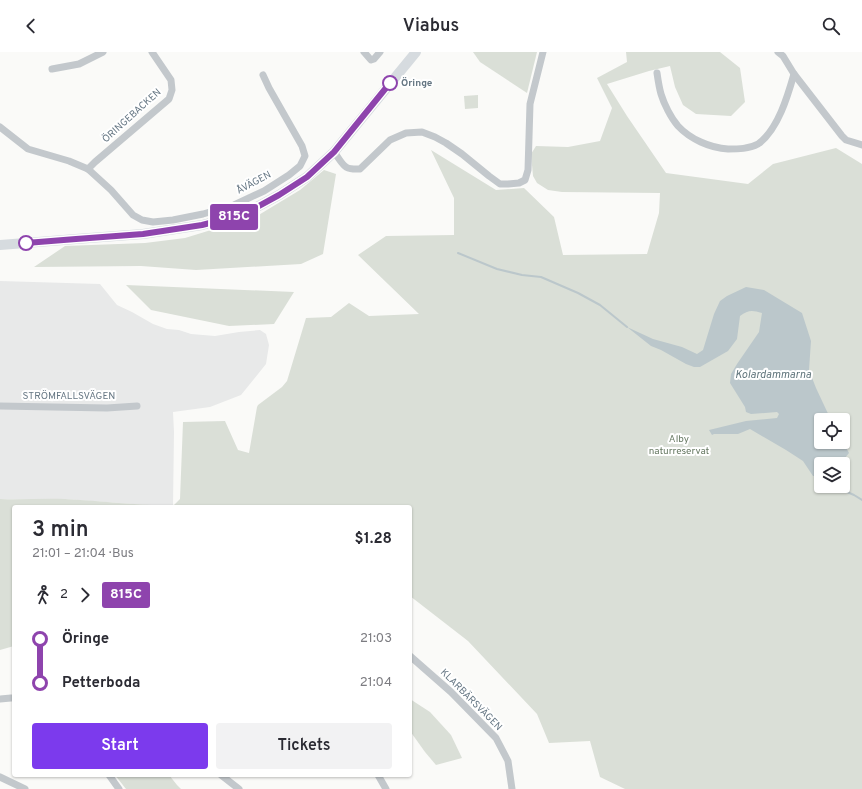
<!DOCTYPE html>
<html lang="en">
<head>
<meta charset="utf-8">
<style>
	body { margin:0; font-family:Overpass,sans-serif; background:#f2f2f3; color:#2b2b33; height:100vh; display:flex; flex-direction:column; font-size:15px; white-space:nowrap }
	* { box-sizing:border-box; margin:0 }
	p { font-size:13px; color:#7c7c81 }
	.icon { flex:none; width:22px; height:22px; fill:none; stroke:currentColor; stroke-width:2; stroke-linecap:round; stroke-linejoin:round }
	.map { position:relative; flex:1; overflow:hidden }
	.panel { position:absolute; left:12px; top:453px; width:400px; height:272px; display:flex; flex-direction:column; background:#fff; border-radius:4px; box-shadow:0 1px 3px #0004 }
	.panel>* { flex:none }
	.badge { padding:0 8px; border-radius:3px; font-size:14px; line-height:26px }
	.fabs { position:absolute; left:814px; top:361px; display:grid; gap:8px }
	.fabs a { display:grid; place-items:center; width:36px; height:36px; border-radius:4px; background:#fff; box-shadow:0 1px 3px #0004; font-size:20px }
	.map>.badge { position:absolute; translate:-50% -50%; box-shadow:0 0 0 2px #fff }
	.legs { display:flex; align-items:center; gap:6px; height:44px; padding:0 20px; font-size:13px }
	.legs p { margin-inline-start:auto }
	.summary { display:flex; align-items:center; justify-content:space-between; height:68px; padding:0 20px }
	h1 { font-size:22px; font-weight:600; line-height:30px }
	.cta { display:flex; gap:8px; margin-top:auto; padding:8px 20px }
	.cta a { flex:1; height:46px; border-radius:4px; background:#7c3aed; color:#fff; font-size:16px; font-weight:600; line-height:46px; text-align:center }
	.cta a+a { background:#f2f2f3; color:#2b2b33 }
	ul { padding:0 20px; list-style:none }
	li { display:flex; align-items:center; gap:14px; height:44px; font-size:15px }
	li i { display:grid; place-items:center; width:6px; height:100%; margin:0 5px; background:currentColor }
	li i::after { content:''; width:10px; height:10px; margin:-5px; border:3px solid; border-radius:50%; background:#fff }
	li p { margin-inline-start:auto }
	li:first-child i { background:linear-gradient(#0000 50%,currentColor 0) }
	li:last-child i { background:linear-gradient(currentColor 50%,#0000 0) }
	header { display:flex; justify-content:space-between; align-items:center; height:52px; padding:0 20px; background:#fff; font-size:18px; font-weight:600 }
	.map>svg:first-child { display:block }
</style>
</head>
<body>
<header><svg class="icon" aria-label="back" viewBox="0 0 24 24"><path d="M15 5l-7 7 7 7"/></svg>Viabus<svg class="icon" aria-label="search" viewBox="0 0 24 24"><circle cx="10" cy="10" r="6"/><path d="M15 15l6 6"/></svg></header>
<div class="map">
<svg width="862" height="737" viewBox="0 0 862 737">
	<rect width="100%" height="100%" fill="#fafaf8"/>
	<path fill="#e8e9e9" d="M0,229l100,3 17,21 15,7 21,12 14,5 12,1 12,4 24,2 24,-4 21,-2 6,4 3,11 -3,19 -25,31 -31,12 -37,5 1,20 -1,74 -26,-1 -83,-6h-64z"/>
	<g fill="#dadfd7" fill-rule="evenodd">
		<path d="M473,0h64l-10,41 -47,-31z"/>
		<path d="M626,0h94l20,16 5,34 -14,14 -35,-2 -13,-9 -8,-18 -5,-21 -21,5 -42,13 20,32 39,57 82,11 25,-20 63,-16 26,16v625h-237l-25,-12 -10,-36 -41,2 -12,-29 -69,-73 -58,-45v-89h-396v139l-14,4v-151c22,1 43,-1 65,0 36,2 72,6 108,7l7,-7 3,-77 42,-1 13,29 11,3 8,-46 1,-2 24,-18 5,-6 19,-63 25,-1 18,-14 20,13 50,-2 -61,-59 28,-19 68,-1v-37l-23,-48 65,40 28,-2 30,29 9,38 84,-1 12,-41 1,-20 -98,-1 -14,-2 -11,-7 -4,-7 -2,-22 5,-8 32,1 32,-6 12,-33 -15,-30 30,-16zM821,368h22v22h-22zM821,412h22v22h-22z"/>
		<path d="M478,43v13l-13,1 -1,-13z"/>
		<path d="M324,118l12,4 -13,80 -22,10 -105,6 -55,-4 -107,1 31,-21 80,-3 40,-5 72,-22 43,-26z"/>
		<path d="M126,233l168,7 -20,32 -45,2 -78,-16z"/>
		<path d="M410,647l20,13 21,23 11,23 -26,7 -11,-13 -15,-21z"/>
		<path d="M115,723h54l8,10 4,4h-55z"/>
	</g>
	<path fill="#bbc7cb" d="M746,235l18,3 38,23 9,28 -2,29 7,18 15,32h-10v22h22l6,11 -9,11h-19v12h-8l-10,-15 -17,-11 -36,-21 -12,5h-24l-2,1 -3,-5 37,-9 31,-3 2,-4 -2,-2 -26,2 -5,-2 -1,-5 -15,-24 1,-9 6,-10 22,-32 3,-19c-10,-3 -14,-3 -22,3l-3,23 -9,12 -28,16h-6l-8,-3 -25,-14 -10,-4 -24,-19 26,12 29,8 15,7 6,-4 11,-36 6,-13 7,-5z"/>
	<g fill="none" stroke-linecap="round" stroke-linejoin="round">
		<g stroke="#bbc7cb" stroke-width="2">
			<path d="M458,201l39,16 25,6 19,2 37,16 22,12 27,22"/>
			<path d="M842,434l5,6 7,3 8,5"/>
		</g>
		<g stroke="#c3c8cc" stroke-width="7">
			<path d="M364,0l7,8 3,-1 6,-7"/>
			<path d="M778,0l5,4 11,18 48,62 4,4 16,5"/>
			<path d="M52,17l27,-5 24,-12"/>
			<path d="M657,21c1,7 2,14 4,21 3,10 10,24 17,32 12,13 32,22 50,23 10,0 21,0 30,-5 20,-14 30,-49 36,-70"/>
			<path d="M0,75l28,22 41,12 19,8 23,21 22,25 9,5 11,2 20,-2 30,-6 31,-9 30,-14 25,-16 11,-9 5,-10 -3,-10 -33,-58 -6,-13"/>
			<path d="M334,100c10,13 9,18 26,17l30,-29 16,-7 16,-1 13,5 11,6 16,11 27,22 11,8h8l11,-1 6,-3 3,-10 2,-66 13,-52"/>
			<path d="M88,117l7,-7 74,-63 3,-9 -1,-10 -19,-28"/>
			<path d="M0,354l107,2 30,-2"/>
			<path d="M410,604l41,36 45,46 12,23 4,28"/>
			<path d="M0,647l11,-1h3"/>
			<path d="M109,723l10,14"/>
			<path d="M221,723l18,14"/>
			<path d="M378,723l8,14"/>
			<path d="M0,725l25,12"/>
		</g>
		<path stroke="#d6dbdf" stroke-width="10" d="M0,193l76,-6 67,-5 59,-9 31,-8 22,-9 24,-13 28,-18 27,-25 82,-100"/>
	</g>
	<g fill="none" stroke-linecap="round" stroke-linejoin="round">
		<defs>
			<path id="line-1" d="M26,191l50,-4 67,-5 59,-9 31,-8 22,-9 24,-13 28,-18 27,-25 56,-69"/>
		</defs>
		<use href="#line-1" stroke="#fff" stroke-width="9"/>
		<use href="#line-1" stroke="#8e44ad" stroke-width="6"/>
	</g>
	<g fill="#fff" stroke="#8e44ad" stroke-width="2">
		<circle cx="390" cy="31" r="7"/>
		<circle cx="26" cy="191" r="7"/>
	</g>
	<g text-anchor="middle" dominant-baseline="central" stroke-width="4" stroke-linejoin="round" paint-order="stroke">
		<g font-size="10" font-weight="bold" fill="#657683" stroke="#fff" text-anchor="start">
			<text x="401" y="31">Öringe</text>
		</g>
		<g font-size="10" fill="#657683" stroke="#fff">
			<text transform="translate(132 64) rotate(-42)">ÖRINGEBACKEN</text>
			<text transform="translate(254 131) rotate(-28)">ÅVÄGEN</text>
			<text x="69" y="344">STRÖMFALLSVÄGEN</text>
			<text transform="translate(471 648) rotate(45)">KLARBÄRSVÄGEN</text>
		</g>
		<g font-size="10" fill="#687a64" stroke="#fff">
			<text x="679" y="387">Alby<tspan x="679" dy="12">naturreservat</tspan></text>
		</g>
		<g font-size="11" font-style="italic" fill="#60757c" stroke="#fff">
			<text x="773" y="323">Kolardammarna</text>
		</g>
	</g>
</svg>
<div class="fabs">
<a><svg class="icon" aria-label="locate" viewBox="0 0 24 24"><circle cx="12" cy="12" r="6"/><path d="M12 2v4M12 18v4M2 12h4M18 12h4"/></svg></a>
<a><svg class="icon" aria-label="layers" viewBox="0 0 24 24"><path d="M12 4l9 5-9 5-9-5zM3 14l9 5 9-5"/></svg></a>
</div>
<b class="badge" style="left:234px;top:165px;background:#8e44ad;color:#fff">815C</b>
<section class="panel">
<div class="summary"><div><h1>3 min</h1><p>21:01 – 21:04 · Bus</p></div><b>$1.28</b></div>
<div class="legs"><svg class="icon" aria-label="walk" viewBox="0 0 24 24"><circle cx="13" cy="4" r="2"/><path d="M13 8l-2 6 4 7M11 14l-3 7M7 12l3-4h3l4 4"/></svg>2<svg class="icon" aria-label="forward" viewBox="0 0 24 24"><path d="M9 5l7 7-7 7"/></svg><b class="badge" style="background:#8e44ad;color:#fff">815C</b></div>
<ul>
<li><i style="color:#8e44ad"></i><b>Öringe</b><p>21:03</p></li>
<li><i style="color:#8e44ad"></i><b>Petterboda</b><p>21:04</p></li>
</ul>
<div class="cta"><a>Start</a><a>Tickets</a></div>
</section>
</div>
</body>
</html>
